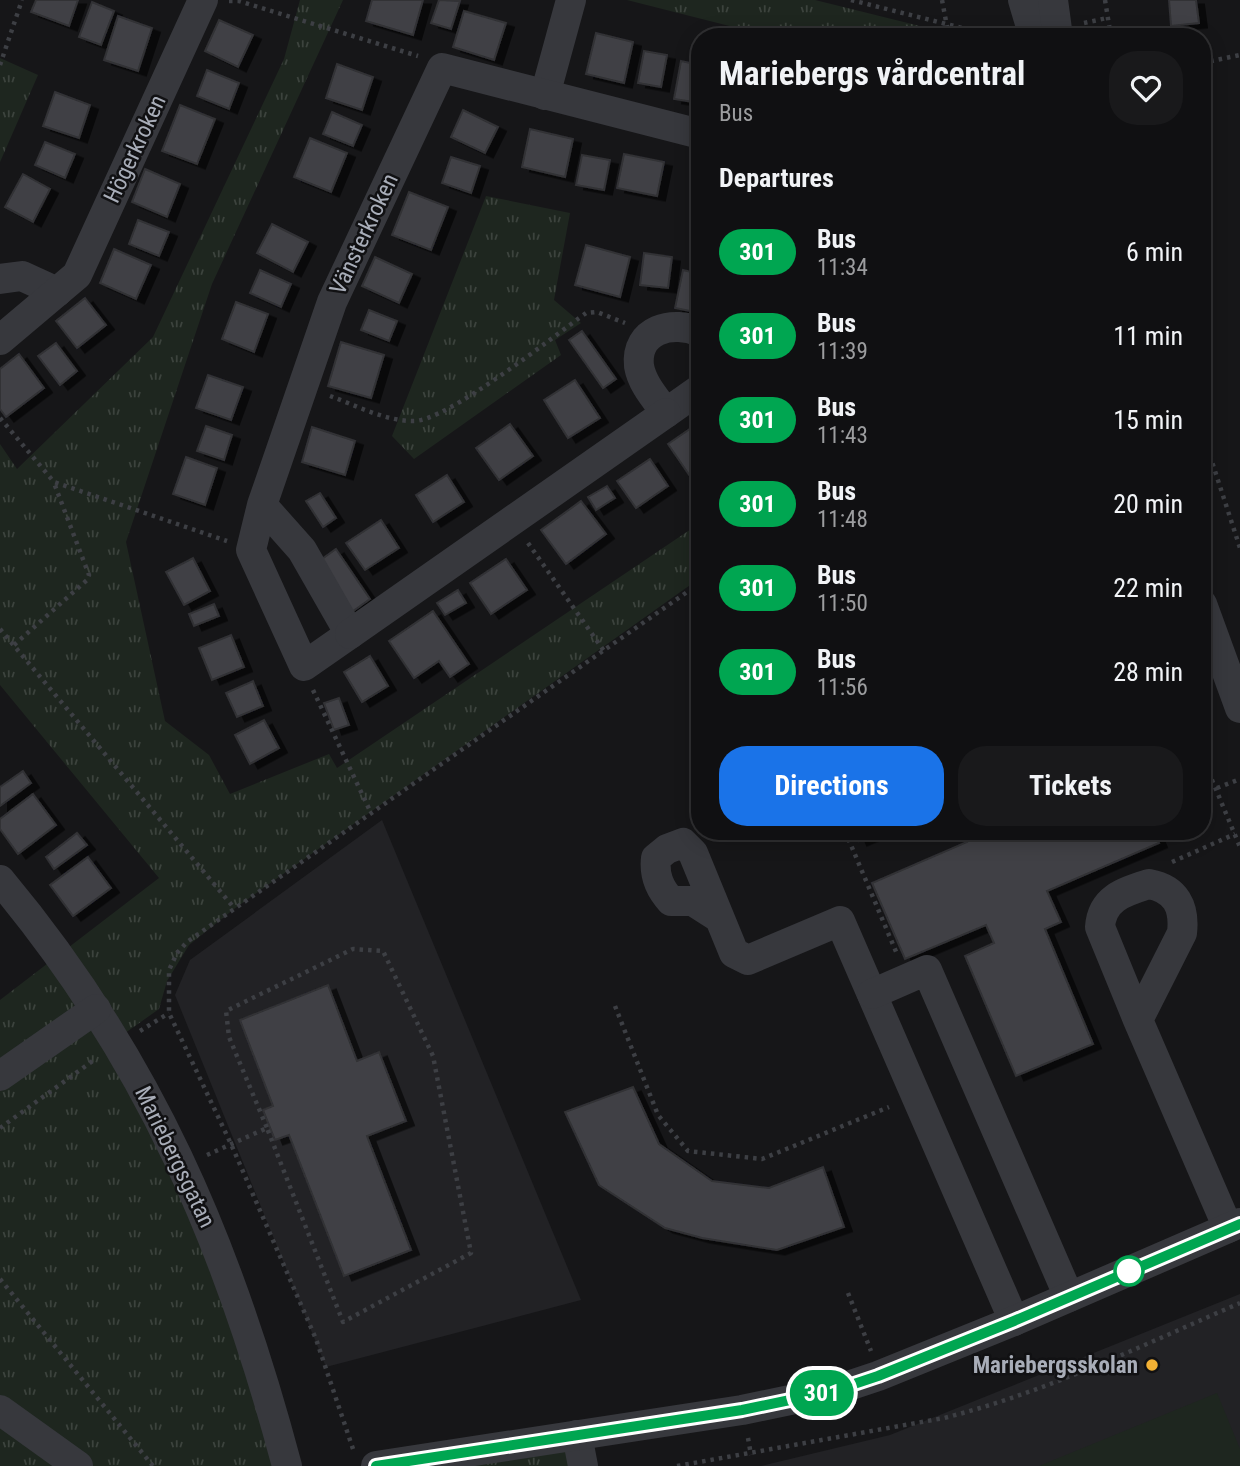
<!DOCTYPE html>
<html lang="en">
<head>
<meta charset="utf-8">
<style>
	body { margin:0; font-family:"Roboto Condensed",sans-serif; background:#19191b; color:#f1f3f6; height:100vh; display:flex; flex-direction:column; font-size:26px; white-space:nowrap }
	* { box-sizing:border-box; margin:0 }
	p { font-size:23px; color:#9c9d9f }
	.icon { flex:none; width:38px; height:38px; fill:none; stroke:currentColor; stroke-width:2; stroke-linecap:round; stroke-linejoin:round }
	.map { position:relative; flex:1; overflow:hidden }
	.side { position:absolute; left:691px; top:28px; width:520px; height:812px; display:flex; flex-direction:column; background:#101012; border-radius:28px; box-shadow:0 4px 18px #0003,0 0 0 2px #303032 }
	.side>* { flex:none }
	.badge { padding:0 14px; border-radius:23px; font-size:24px; line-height:46px }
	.map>.badge { position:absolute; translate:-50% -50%; box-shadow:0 0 0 4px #fff }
	h2 { padding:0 28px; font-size:26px; line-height:63px }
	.round { display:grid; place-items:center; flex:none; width:74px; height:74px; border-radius:28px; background:#19191b }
	.head { display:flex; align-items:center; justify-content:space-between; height:119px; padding:0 28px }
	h1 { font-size:33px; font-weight:700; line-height:52px }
	.cta { display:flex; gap:14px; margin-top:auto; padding:14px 28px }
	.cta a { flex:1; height:80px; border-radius:28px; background:#1a73e8; color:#fff; font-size:28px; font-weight:700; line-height:80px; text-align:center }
	.cta a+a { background:#19191b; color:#f1f3f6 }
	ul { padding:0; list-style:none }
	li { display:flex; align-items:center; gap:21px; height:84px; padding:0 28px }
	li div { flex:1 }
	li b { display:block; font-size:26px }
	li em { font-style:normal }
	li .badge { min-width:77px; font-weight:700; text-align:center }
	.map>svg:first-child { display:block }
</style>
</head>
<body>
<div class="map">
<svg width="1240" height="1466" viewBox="0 0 1240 1466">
	<defs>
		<pattern id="grass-tufts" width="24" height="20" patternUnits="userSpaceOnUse" patternTransform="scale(1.75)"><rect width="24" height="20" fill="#1e261f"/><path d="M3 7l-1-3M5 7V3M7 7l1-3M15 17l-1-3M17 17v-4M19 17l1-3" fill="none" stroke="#3c433d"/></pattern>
		<filter id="shadow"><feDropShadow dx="8" dy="4.5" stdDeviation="0" flood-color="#0009"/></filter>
	</defs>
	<rect width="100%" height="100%" fill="#161618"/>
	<g fill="#222225">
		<path d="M382,820l199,480 -255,67 -151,-372 15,-35z"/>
		<path d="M1240,1294v172h-479l129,-31z"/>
	</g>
	<g fill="url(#grass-tufts)">
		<path d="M300,0h43l-131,284 -86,258 39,179 44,34 21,39 99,-40 8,14 363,-245v55l-466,331 -45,36 -22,36 -8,28 -55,39 71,119 104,299h-279v-466l159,-122 -159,-193v-241l17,25 136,-132 131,-278z"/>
		<path d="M627,0h188l125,31 2,6h-169z"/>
		<path d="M0,58l38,17 -38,87z"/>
		<path d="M486,196l84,17 -16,87 27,23 -26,17 6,15 -147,104 -22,-23z"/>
		<path d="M568,1432l10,34h-205z"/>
	</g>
	<path fill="#1e261f" d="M1217,1393l23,56v17h-201z"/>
	<g fill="#404145" stroke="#303034" stroke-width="2" filter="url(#shadow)">
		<path d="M36,0h42l-9,26 -38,-14z"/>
		<path d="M372,0h51l-10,35 -47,-14z"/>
		<path d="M439,0l21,1 -9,28 -20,-6z"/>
		<path d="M1169,0h27l3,23 -28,3z"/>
		<path d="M92,2l22,9 -13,34 -22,-8z"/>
		<path d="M464,11l42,12 -12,37 -41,-13z"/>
		<path d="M118,16l34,12 -14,43 -34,-11z"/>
		<path d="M219,20l34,15 -15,32 -33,-16z"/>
		<path d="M596,33l37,9 -9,41 -38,-9z"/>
		<path d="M644,51l23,4 -6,32 -23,-4z"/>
		<path d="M681,61l19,4v38l-26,-4z"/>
		<path d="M337,64l36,13 -11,33 -36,-12z"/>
		<path d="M207,70l32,13 -10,26 -32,-13z"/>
		<path d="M55,92l35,13 -11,33 -36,-12z"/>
		<path d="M180,105l35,14 -18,45 -35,-13z"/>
		<path d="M463,110l35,17 -13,26 -34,-16z"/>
		<path d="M332,112l30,13 -9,21 -30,-12z"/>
		<path d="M530,129l43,10 -8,38 -43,-10z"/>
		<path d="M310,138l37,15 -16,39 -37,-15z"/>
		<path d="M45,142l30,12 -10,24 -30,-13z"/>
		<path d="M624,154l40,8 -7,34 -40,-8z"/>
		<path d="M582,155l28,5 -6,30 -28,-5z"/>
		<path d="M451,157l29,9 -9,27 -29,-10z"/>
		<path d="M145,169l35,15 -13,33 -35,-15z"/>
		<path d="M23,174l27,15 -17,33 -28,-15z"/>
		<path d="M697,174l3,1v30l-8,-1z"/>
		<path d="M409,192l39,15 -17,43 -39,-15z"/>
		<path d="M138,220l31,12 -10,24 -30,-12z"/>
		<path d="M272,224l36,18 -15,30 -36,-19z"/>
		<path d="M586,245l44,12 -10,40 -45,-12z"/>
		<path d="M114,249l37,16 -15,34 -36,-16z"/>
		<path d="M644,253l28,4 -4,31 -28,-3z"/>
		<path d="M375,257l37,17 -13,29 -37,-17z"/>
		<path d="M260,270l31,14 -10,23 -31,-14z"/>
		<path d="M683,270l17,4v39l-25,-5z"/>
		<path d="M85,298l21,27 -29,23 -21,-27z"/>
		<path d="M236,302l32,12 -14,38 -32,-13z"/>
		<path d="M369,310l28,11 -8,20 -28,-11z"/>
		<path d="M582,331l34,48 -13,9 -34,-48z"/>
		<path d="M341,342l43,13 -13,43 -43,-12z"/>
		<path d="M56,343l21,28 -17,14 -22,-29z"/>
		<path d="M19,354l25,34 -38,29 -6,-8v-40z"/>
		<path d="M208,375l35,12 -12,33 -35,-12z"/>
		<path d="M575,380l25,38 -32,20 -24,-38z"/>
		<path d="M700,422v51l-8,6 -24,-35z"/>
		<path d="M510,424l23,32 -34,24 -23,-32z"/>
		<path d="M206,426l26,9 -8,25 -27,-9z"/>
		<path d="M312,427l43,14 -10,34 -43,-13z"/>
		<path d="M186,457l31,11 -12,37 -32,-11z"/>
		<path d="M650,459l18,27 -32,22 -19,-27z"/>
		<path d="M447,475l17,27 -31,20 -17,-27z"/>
		<path d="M607,486l8,12 -19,12 -8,-13z"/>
		<path d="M320,493l16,25 -13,9 -17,-26z"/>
		<path d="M581,501l25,33 -40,30 -25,-34z"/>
		<path d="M381,520l18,28 -34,22 -19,-27z"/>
		<path d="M336,549l34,50 -21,15 -34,-50z"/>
		<path d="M193,558l17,33 -26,14 -18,-33z"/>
		<path d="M506,559l21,31 -36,24 -21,-31z"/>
		<path d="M458,590l8,13 -21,12 -8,-12z"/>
		<path d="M214,604l5,12 -25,10 -5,-12z"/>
		<path d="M433,611l36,53 -19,13 -11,-16 -25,17 -25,-37z"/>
		<path d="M231,635l13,32 -32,13 -13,-32z"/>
		<path d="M370,656l18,30 -26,16 -18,-30z"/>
		<path d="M253,681l10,25 -26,11 -11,-24z"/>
		<path d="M339,698l10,27 -15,5 -10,-27z"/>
		<path d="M264,720l15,28 -29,16 -15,-29z"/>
		<path d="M23,771l8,12 -31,23v-19z"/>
		<path d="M33,794l23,31 -38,29 -18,-25v-10z"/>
		<path d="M855,831h28l-24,10z"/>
		<path d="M963,831h191l5,12 -112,48 14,31 -16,7 48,115 -77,32 -51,-120 29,-13 -8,-18 -81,34 -33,-76 95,-41z"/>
		<path d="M77,833l10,12 -33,24 -8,-12z"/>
		<path d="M88,857l23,31 -38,28 -23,-31z"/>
		<path d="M328,985l29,76 22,-9 27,69 -39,15 44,114 -67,26 -55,-141 -14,5 -12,-30 10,-4 -33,-86z"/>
		<path d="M633,1087l26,57 53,37 57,7 54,-21 21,60 -67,23 -75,-12 -37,-10 -66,-43 -34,-73z"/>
	</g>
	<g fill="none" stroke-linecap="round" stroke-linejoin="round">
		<g stroke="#3d3f44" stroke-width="4.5" stroke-dasharray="3.5 5" stroke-linecap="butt">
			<path d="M851,0l127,32 25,2"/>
			<path d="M942,0l7,37"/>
			<path d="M1105,0l6,37"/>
			<path d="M229,1h10l179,55"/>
			<path d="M1084,23l23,-5"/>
			<path d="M1202,63l38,-8"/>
			<path d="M0,65l22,-65"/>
			<path d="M330,396c25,9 55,25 83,25 33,1 141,-85 173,-108l11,-1 28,11"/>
			<path d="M0,418l54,64 173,59"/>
			<path d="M1202,431l38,117"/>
			<path d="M528,543l76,108"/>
			<path d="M0,629l235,280"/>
			<path d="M14,645l73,-65 2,-5 -35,-92"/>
			<path d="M313,690l58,123"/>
			<path d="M1202,756l38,91"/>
			<path d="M1217,788l23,-9"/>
			<path d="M845,831l52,123"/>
			<path d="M1172,862l63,-28"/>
			<path d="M615,1006l43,109 30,36 74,8 127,-52"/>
			<path d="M140,1031l29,-18"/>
			<path d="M0,1128l94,-68"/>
			<path d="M207,1155l60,-27 76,194 128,-69 -38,-197 -50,-105 -30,-2 -127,62 3,26 38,91"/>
			<path d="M0,1279l153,187"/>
			<path d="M848,1293l23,58"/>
			<path d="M748,1438l3,17"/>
			<path d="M353,1449l-37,-110 -85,-195 -62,-131v-43l8,-17 10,-11 513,-359"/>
			<path d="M677,1466l267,-48c103,-26 199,-73 296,-115"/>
		</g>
		<g stroke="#37383d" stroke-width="30">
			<path d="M1023,0l11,37"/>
			<path d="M1053,0l5,37"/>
			<path d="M545,95l26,-95"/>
			<path d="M0,279l22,-3 35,16"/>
			<path d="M700,332c-27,-12 -65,-3 -61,34 3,18 17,33 27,47l34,-24"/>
			<path d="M0,340l77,-65 126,-275"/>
			<path d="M262,505l40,45 48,84 -46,32 -53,-116 11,-45 70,-203 110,-234 258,66"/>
			<path d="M1202,604l38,104"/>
			<path d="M350,634l316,-221"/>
			<path d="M0,880c149,178 228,364 287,586"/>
			<path d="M718,917l-25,-16h-22c-12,-13 -17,-26 -15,-43l11,-9 16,-6 10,10 41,100 14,7 92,-39 174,400"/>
			<path d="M872,994l55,-24 142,327"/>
			<path d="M1138,1020l-38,-93c2,-29 24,-35 49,-43 27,5 36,23 33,49l-44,87 90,208"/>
			<path d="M0,1076l96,-67"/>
			<path d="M0,1410l78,56"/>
			<path d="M577,1435l6,31"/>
			<path d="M376,1466l366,-56 91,-19 45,-15 136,-55 226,-98"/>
		</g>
	</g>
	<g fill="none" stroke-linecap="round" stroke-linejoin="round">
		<defs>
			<path id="line" d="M376,1466l366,-56 91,-19 45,-15 136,-55 226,-97"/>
		</defs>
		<use href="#line" stroke="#fff" stroke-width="16"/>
		<use href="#line" stroke="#00a651" stroke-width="10"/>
	</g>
	<circle fill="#fff" stroke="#00a651" stroke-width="3.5" cx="1129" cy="1271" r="14"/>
	<circle fill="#f2b134" stroke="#111113" stroke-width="2.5" cx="1152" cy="1365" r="7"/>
	<g text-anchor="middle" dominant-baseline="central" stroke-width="5" stroke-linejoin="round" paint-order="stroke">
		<g font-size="23" fill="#a8adb8" stroke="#111113">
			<text transform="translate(135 149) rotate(-65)">Högerkroken</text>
			<text transform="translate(364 234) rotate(-65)">Vänsterkroken</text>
			<text transform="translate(175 1157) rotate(64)">Mariebergsgatan</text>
		</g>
		<g font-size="23" font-weight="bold" fill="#a8adb8" stroke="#111113" text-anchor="end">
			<text x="1138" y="1365">Mariebergsskolan</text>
		</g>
	</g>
</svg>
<b class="badge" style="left:822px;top:1393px;background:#00a651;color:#fff">301</b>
<section class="side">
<div class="head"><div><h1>Mariebergs vårdcentral</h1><p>Bus</p></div><a class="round"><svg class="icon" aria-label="heart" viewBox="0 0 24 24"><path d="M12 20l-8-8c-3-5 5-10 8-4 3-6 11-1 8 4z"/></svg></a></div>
<h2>Departures</h2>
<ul>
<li><span class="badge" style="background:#00a651;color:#fff">301</span><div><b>Bus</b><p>11:34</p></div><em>6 min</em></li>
<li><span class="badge" style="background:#00a651;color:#fff">301</span><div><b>Bus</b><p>11:39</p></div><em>11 min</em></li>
<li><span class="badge" style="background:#00a651;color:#fff">301</span><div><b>Bus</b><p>11:43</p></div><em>15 min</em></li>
<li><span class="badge" style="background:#00a651;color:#fff">301</span><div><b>Bus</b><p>11:48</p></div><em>20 min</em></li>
<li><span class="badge" style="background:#00a651;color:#fff">301</span><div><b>Bus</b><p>11:50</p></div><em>22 min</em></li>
<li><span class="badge" style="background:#00a651;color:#fff">301</span><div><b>Bus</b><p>11:56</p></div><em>28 min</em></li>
</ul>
<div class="cta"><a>Directions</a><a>Tickets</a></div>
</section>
</div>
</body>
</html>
